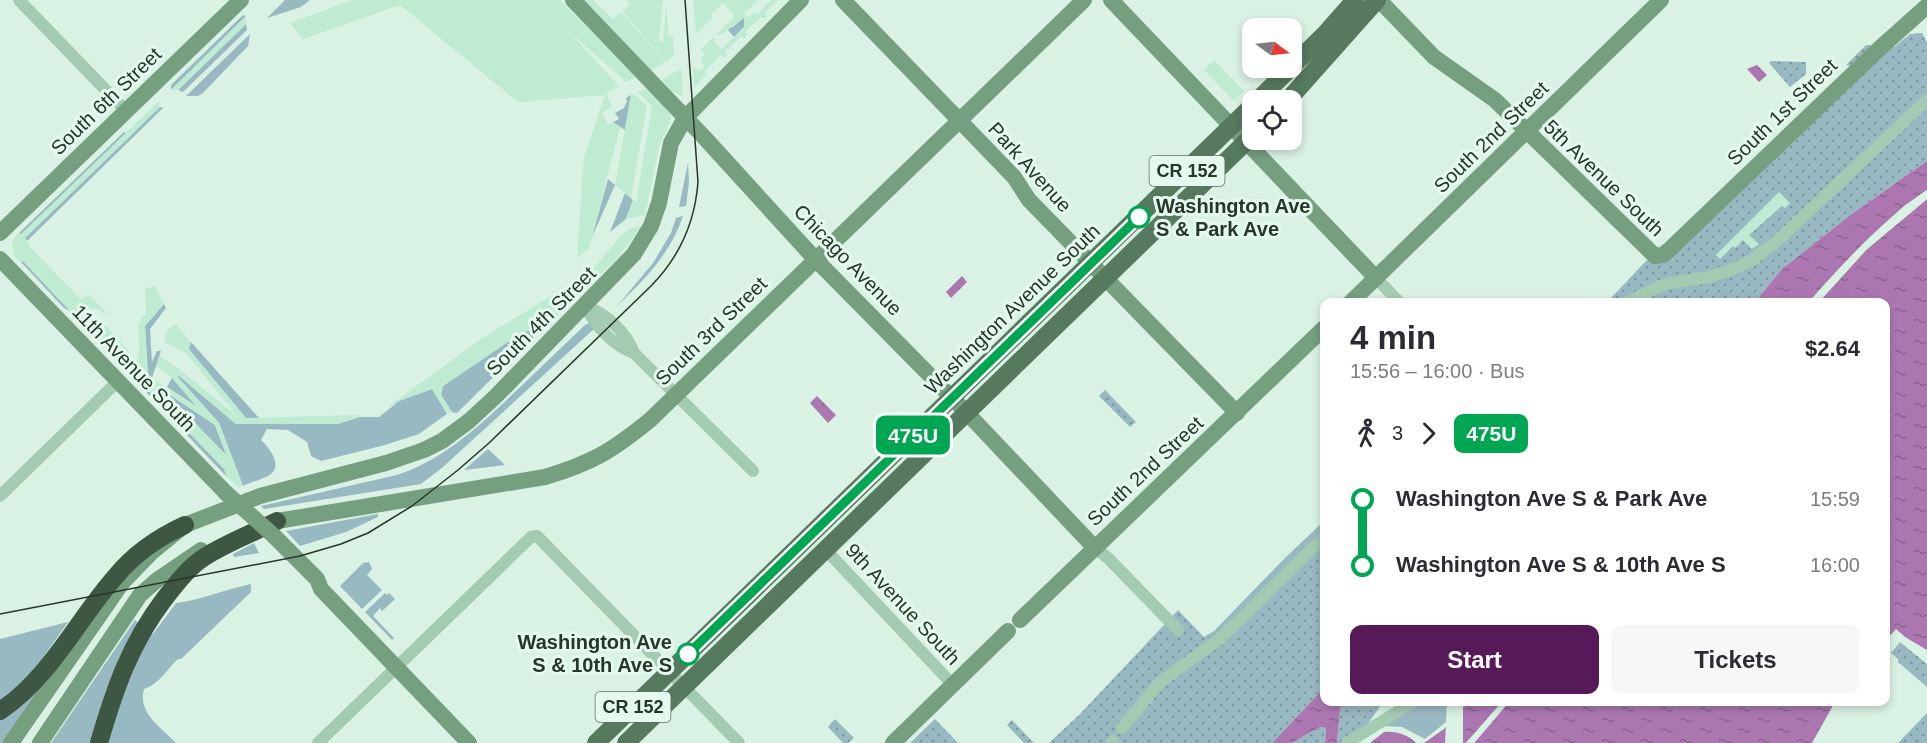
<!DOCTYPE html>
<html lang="en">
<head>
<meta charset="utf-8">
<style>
	body { margin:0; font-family:Arial,sans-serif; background:#f7f7f7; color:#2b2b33; height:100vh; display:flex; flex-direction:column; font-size:22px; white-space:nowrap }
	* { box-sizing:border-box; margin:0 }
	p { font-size:20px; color:#7c7c81 }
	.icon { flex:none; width:33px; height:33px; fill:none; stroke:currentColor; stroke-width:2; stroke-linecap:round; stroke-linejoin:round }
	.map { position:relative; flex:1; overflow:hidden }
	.sheet { position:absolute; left:1320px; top:298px; width:570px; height:408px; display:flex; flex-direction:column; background:#fff; border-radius:12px; box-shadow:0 3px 9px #0003 }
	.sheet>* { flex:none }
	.badge { padding:0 12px; border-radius:9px; font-size:21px; line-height:39px }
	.needle { width:39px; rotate:105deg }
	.buttons { position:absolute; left:1242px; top:18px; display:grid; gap:12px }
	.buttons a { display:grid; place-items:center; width:60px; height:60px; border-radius:12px; background:#fff; box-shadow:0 3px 9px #0003; font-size:30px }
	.map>.badge { position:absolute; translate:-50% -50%; box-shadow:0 0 0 3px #fff }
	.legs { display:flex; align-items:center; gap:9px; height:66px; padding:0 30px; font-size:20px }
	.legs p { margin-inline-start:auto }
	.summary { display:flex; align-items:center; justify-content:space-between; height:102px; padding:0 30px }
	h1 { font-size:33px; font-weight:700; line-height:45px }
	.button { display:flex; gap:12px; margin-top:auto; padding:12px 30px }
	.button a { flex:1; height:69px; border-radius:12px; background:#561a59; color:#fff; font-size:24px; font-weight:700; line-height:69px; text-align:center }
	.button a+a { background:#f7f7f7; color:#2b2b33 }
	ul { padding:0 30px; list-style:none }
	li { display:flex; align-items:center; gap:21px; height:66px; font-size:22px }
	li i { display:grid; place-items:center; width:9px; height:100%; margin:0 8px; background:currentColor }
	li i::after { content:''; width:15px; height:15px; margin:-8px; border:4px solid; border-radius:50%; background:#fff }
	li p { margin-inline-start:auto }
	li:first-child i { background:linear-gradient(#0000 50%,currentColor 0) }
	li:last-child i { background:linear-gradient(currentColor 50%,#0000 0) }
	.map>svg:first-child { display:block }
</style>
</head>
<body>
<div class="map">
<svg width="1927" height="743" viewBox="0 0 1927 743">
	<defs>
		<pattern id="park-dots" width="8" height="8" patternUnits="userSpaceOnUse" patternTransform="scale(1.5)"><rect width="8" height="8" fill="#98b9c2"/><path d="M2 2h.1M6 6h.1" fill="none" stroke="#7c979e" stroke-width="1.8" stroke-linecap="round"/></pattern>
		<pattern id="water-ripples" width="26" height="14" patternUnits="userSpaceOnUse" patternTransform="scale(1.5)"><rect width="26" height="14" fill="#ac77b1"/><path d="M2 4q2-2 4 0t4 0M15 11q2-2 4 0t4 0" fill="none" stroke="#8c6290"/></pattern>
	</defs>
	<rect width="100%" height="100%" fill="#d9f2e3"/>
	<g fill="#98b9c2">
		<path d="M285,0h25l-9,7 -34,11z"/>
		<path d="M243,15l3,1 -75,74v-5z"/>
		<path d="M744,17v10l-10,10 -6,-7 3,-3 1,1z"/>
		<path d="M246,24l1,6 -64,62 -5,-2z"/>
		<path d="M250,34l-2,12 -45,47 -5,3h-12z"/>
		<path d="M631,95l-6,35 -12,-8 6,-3 -4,-6 9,-5 3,-7 -1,-3z"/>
		<path d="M160,107l3,1 -136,133 -2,-3z"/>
		<path d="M124,132l2,1 -105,102 -2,-2z"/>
		<path d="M688,163l1,19 -3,24 -7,1z"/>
		<path d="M608,179l7,6 -23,52z"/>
		<path d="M625,193l8,7 -7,19 -16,13z"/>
		<path d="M683,216c-13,38 -37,62 -65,89l35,-42 18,-30 5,-15z"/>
		<path d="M23,261l47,50 -6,-3 -43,-46z"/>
		<path d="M164,304l2,4 -16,21 2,33 5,-11h4l-9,27 -4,-2 -3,-50z"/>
		<path d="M549,322l-92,91 -5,-1 -11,-17 2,-9 75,-51z"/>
		<path d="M589,323l6,5 -152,139 -22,17 -157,25 -3,-3 136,-31c48,-16 82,-49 119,-84 23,-22 46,-44 69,-66z"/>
		<path d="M191,342l68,76h-13l-58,-69z"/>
		<path d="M178,375l58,49h102l21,-7h20l20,-16 33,-12 15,25 -28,20 -34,11 -64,16 -10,-5 -4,-14 -19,-12 -21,-1 -6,11c7,6 22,25 10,34 -7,5 -20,8 -28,12l-24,-63 -42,-46z"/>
		<path d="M172,378l27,30 -32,-21z"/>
		<path d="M148,390l76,79 3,8 -81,-85z"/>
		<path d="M167,393l48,32 12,31 -60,-62z"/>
		<path d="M488,449l17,16 -41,5z"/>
		<path d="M378,514v3l-32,15 -46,14 -14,-15z"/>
		<path d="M254,543l5,10 -25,4 -1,-3z"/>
		<path d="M369,562l3,7 -5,6 15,15 -20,19 -22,-23 23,-23z"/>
		<path d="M251,584v8l-70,67h-3c-12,11 -17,24 -34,30 -7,24 18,39 32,54h-70l12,-45 29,-66 6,2 23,-31c26,-3 49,-14 75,-19z"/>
		<path d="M385,593l2,2 2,-2 6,6 -13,12 -2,-3 -7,8 21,22 -2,2 -27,-28z"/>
		<path d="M135,620l4,3 -46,120h-42z"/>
		<path d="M68,622l-24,34v5l-44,45v-67z"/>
		<path d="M33,688l5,3 -35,52h-3v-26z"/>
		<path d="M1421,702h26l-1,20 -21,17 -23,-12 -17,-1z"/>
	</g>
	<g fill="url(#park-dots)">
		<path d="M1922,33l5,9v119l-78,55 -67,53 -28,34h-148l41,-43 7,3 211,-193 -19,-5 20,-20 28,2 16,-13z"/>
		<path d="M1771,61l35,1v12l-16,13 -21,-24z"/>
		<path d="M1105,390l31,32 -6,5 -31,-31z"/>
		<path d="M1324,521v167l-52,55h-223l32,-30 97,-103 26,27 10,-6 71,-73z"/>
		<path d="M1900,642l27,22v23l-29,-25v-3l-7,-6z"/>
		<path d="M1343,702h40l-28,41h-18l3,-34z"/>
		<path d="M1927,713v30h-29z"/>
		<path d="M835,719l19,19 -6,5h-5l-15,-16z"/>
		<path d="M935,719l23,24h-48z"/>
		<path d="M1012,720l22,23h-10l-17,-18z"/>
		<path d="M1320,727h4l2,2 -1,14h-33z"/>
	</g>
	<g fill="#bfebd2" fill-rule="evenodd">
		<path d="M352,0h208l76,77 -10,5 -60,-53 53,57 -13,7 6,14 -10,6 6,12 5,-3 7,5 -31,121 -12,10 7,-101 21,-62 -87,7 -118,-97 -97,34 -13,-16z"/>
		<path d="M584,0h9l20,19 8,-7 44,50 -14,8z"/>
		<path d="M626,0h37l-4,41 4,1 3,-36 3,30 4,-1 1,20 -5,5 -3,2 -44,-51 8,-6z"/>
		<path d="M693,0h65l-13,13v4h3l6,-5 3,2 14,-14h7l-13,13 2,3 -3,3 -3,-2 -16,15 2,3 -3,4 -3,-3 -16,16 2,3 -3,3 -3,-3 -16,16 2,3 -13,14 -1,-20h4l1,3 6,-3 -3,-10 4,-4 -5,-4 13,-13 3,3 -2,2 8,7 22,-22v-9l-25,18 -2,-2 18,-18 -12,-13 -12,11 2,3 -17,17z"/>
		<path d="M246,16v8l-68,66h-7z"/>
		<path d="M1214,60l30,31 -10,10 -30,-31z"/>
		<path d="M681,69l2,28 -11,-6 -10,-11z"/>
		<path d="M646,88l23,24 2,7 -12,28 -14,68 -19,4 7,-19 3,2 16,-96 -14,-14z"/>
		<path d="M634,94l13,12 -16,92 -16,-13 16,-90z"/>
		<path d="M158,102l2,5 -135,131 4,8 52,54 7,-6 21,21 -14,-7 -18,4 -7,-1 -47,-50 -2,1 -7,-6 -2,-13 3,-7 4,-3 2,1z"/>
		<path d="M1779,192l11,11 -5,5 -3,-2 -33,29 10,9 -7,5 -9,-9 -8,8 -2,-2 -13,13 -4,-4z"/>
		<path d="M641,226l-7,11 -19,24 -66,61 -31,13 -75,51 -2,9 11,17 -5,2 -15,-25 -33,12 -13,7 98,-71 100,-61 15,-14 22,-27 9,-6z"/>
		<path d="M155,286l9,18 -19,22 3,50 48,30 -24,-28 -16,-12 3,-10 19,12 59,48 -51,-63 -22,-11 4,-13 8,-5 15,18 -2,7 57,69 114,-3 -22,9h-102l-58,-49v2l41,46 24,63 -4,2 -12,-11 -3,-8 -90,-94 5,-24 -1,-28h3v-7l5,-1 -1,-26zM167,393l48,32 11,30 -59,-60z"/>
		<path d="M96,322l10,4 22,24 -5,14 -37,-38z"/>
	</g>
	<g fill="url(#water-ripples)">
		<path d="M1757,65l10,10 -8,7 -12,-13z"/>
		<path d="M1927,161v29c-45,31 -83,72 -119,113h-54l28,-34 67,-53z"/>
		<path d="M1927,199v451l-22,-13 -9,-8 -10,11v-337h-68l48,-53z"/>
		<path d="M962,276l5,6 -16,16 -5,-6z"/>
		<path d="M817,396l19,19 -8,8 -18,-20z"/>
		<path d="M1324,688v14h19l-3,7 -3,34h-12l1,-14 -2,-2h-4l-28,16h-20z"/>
		<path d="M1467,702h35l-36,41h-42l20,-14z"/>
		<path d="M1509,702h326l-23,41h-338z"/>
		<path d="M1384,732c12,-1 23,2 32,11h-46z"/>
	</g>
	<g fill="#d9f2e3">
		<path d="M1927,190v4l-22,15 -52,48 -41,46h-4l62,-66 34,-31z"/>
		<path d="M1927,196v3l-61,51 -48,53h-3l49,-55 47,-41z"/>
		<path d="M1463,702v41h-18l1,-21z"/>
		<path d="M1502,702h7l-35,41h-8z"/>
	</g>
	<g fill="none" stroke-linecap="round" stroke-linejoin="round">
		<g stroke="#a4cbb1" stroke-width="12">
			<path d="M19,0l107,111"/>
			<path d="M1376,278l24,25"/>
			<path d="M1625,303l40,-19 44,-7 24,-8 18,-8 26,-20 150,-141"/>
			<path d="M585,306c11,20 28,40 49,47l119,118"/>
			<path d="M585,306c22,8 41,26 49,47"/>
			<path d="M0,496l117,-114"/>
			<path d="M1094,547l14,11 70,72"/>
			<path d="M826,550l127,135"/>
			<path d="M1122,728l38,-46 61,-44 103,-101"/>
			<path d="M318,743l213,-206 6,-1 202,207"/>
			<path d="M1112,743l1,-2"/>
			<path d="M1347,743l66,-41"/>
		</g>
		<g stroke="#769f80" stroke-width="16">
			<path d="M573,0l130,136 112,123 152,154 127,134"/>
			<path d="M843,0l171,177 15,23 208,213"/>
			<path d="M1111,0l265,278"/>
			<path d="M1379,0l55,57 61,43 160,156 8,-1 6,-5 211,-202 47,-42"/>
			<path d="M0,233l241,-233"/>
			<path d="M0,259l226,234"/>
			<path d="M1350,303l311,-303"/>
			<path d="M264,526l13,-5 268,-44c47,-14 67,-26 105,-57l434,-420"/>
			<path d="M274,536l43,43 4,10 148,154"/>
			<path d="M1020,620l304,-292"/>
			<path d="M11,743l111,-160 30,-31 33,-27 75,-29 126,-33 38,-13 18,-9 27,-20 27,-25 138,-142 17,-28 8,-23 12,-60 14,-25 116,-118"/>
			<path d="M40,743l100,-148 17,-15 44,-30"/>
			<path d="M893,743l115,-112"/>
		</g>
		<g stroke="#57795e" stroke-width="18">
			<path d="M1258,100l67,-66 30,-34"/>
			<path d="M1288,100l89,-100"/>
			<path d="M596,743l656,-637"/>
			<path d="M626,743l626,-607"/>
		</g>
		<g stroke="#3d5742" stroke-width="18">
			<path d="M0,711c50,-33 77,-91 116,-135 18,-22 43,-39 69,-51"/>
			<path d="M99,743c16,-55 31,-99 66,-145 11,-14 23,-30 38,-40 23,-15 50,-25 74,-37"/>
		</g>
		<path stroke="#263629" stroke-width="1.5" d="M0,614l300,-58 41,-12 27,-11 44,-27 46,-36 31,-27 163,-158c28,-29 43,-63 46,-103l-13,-182"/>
		<path stroke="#769f80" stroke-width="16" d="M226,493l48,43"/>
	</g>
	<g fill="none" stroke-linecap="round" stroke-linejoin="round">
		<defs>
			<path id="line-1" d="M688,654l451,-437"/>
		</defs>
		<use href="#line-1" stroke="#fff" stroke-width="14"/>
		<use href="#line-1" stroke="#00a651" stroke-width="9"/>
	</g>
	<g fill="#fff" stroke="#00a651" stroke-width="3">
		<circle cx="1139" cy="217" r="10"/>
		<circle cx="688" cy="654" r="10"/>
	</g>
	<g text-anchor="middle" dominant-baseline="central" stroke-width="6" stroke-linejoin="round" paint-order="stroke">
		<g fill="#e5faee" stroke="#5f7164" stroke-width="1.5">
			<rect x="1149.5" y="156" width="75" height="30" rx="4.5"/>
			<rect x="595.5" y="692" width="75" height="30" rx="4.5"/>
		</g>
		<g font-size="18" font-weight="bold" fill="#263629">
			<text x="1187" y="171">CR 152</text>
			<text x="633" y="707">CR 152</text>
		</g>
		<g font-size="20" fill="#263629" stroke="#e5faee">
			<text transform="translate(106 101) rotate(-44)">South 6th Street</text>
			<text transform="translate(1782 112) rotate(-44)">South 1st Street</text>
			<text transform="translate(1491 137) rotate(-44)">South 2nd Street</text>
			<text transform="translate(1030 167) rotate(48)">Park Avenue</text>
			<text transform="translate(1604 178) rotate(44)">5th Avenue South</text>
			<text transform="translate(848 260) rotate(46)">Chicago Avenue</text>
			<text transform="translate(1012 309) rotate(-44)">Washington Avenue South</text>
			<text transform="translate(541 321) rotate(-45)">South 4th Street</text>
			<text transform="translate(711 331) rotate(-44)">South 3rd Street</text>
			<text transform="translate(134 368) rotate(46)">11th Avenue South</text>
			<text transform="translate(1145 471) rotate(-43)">South 2nd Street</text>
			<text transform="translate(903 604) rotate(47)">9th Avenue South</text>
		</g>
		<g font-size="20" font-weight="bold" fill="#263629" stroke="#e5faee" text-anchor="start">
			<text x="1156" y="206">Washington Ave<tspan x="1156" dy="23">S &amp; Park Ave</tspan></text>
			<text x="672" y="642" text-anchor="end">Washington Ave<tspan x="672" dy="23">S &amp; 10th Ave S</tspan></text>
		</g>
	</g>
</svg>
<div class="buttons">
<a><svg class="needle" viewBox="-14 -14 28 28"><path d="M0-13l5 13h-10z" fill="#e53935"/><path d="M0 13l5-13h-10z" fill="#7c7c81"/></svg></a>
<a><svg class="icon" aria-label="locate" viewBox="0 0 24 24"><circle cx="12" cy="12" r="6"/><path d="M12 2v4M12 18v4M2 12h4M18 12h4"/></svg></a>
</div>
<b class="badge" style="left:913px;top:435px;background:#00a651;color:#fff">475U</b>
<section class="sheet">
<div class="summary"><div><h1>4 min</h1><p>15:56 – 16:00 · Bus</p></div><b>$2.64</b></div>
<div class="legs"><svg class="icon" aria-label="walk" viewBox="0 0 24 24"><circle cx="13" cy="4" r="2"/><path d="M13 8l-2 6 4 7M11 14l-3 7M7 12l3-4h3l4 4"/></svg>3<svg class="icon" aria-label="forward" viewBox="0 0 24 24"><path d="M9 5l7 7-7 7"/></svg><b class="badge" style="background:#00a651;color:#fff">475U</b></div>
<ul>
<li><i style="color:#00a651"></i><b>Washington Ave S &amp; Park Ave</b><p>15:59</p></li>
<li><i style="color:#00a651"></i><b>Washington Ave S &amp; 10th Ave S</b><p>16:00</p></li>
</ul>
<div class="button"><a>Start</a><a>Tickets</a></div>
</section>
</div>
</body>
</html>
